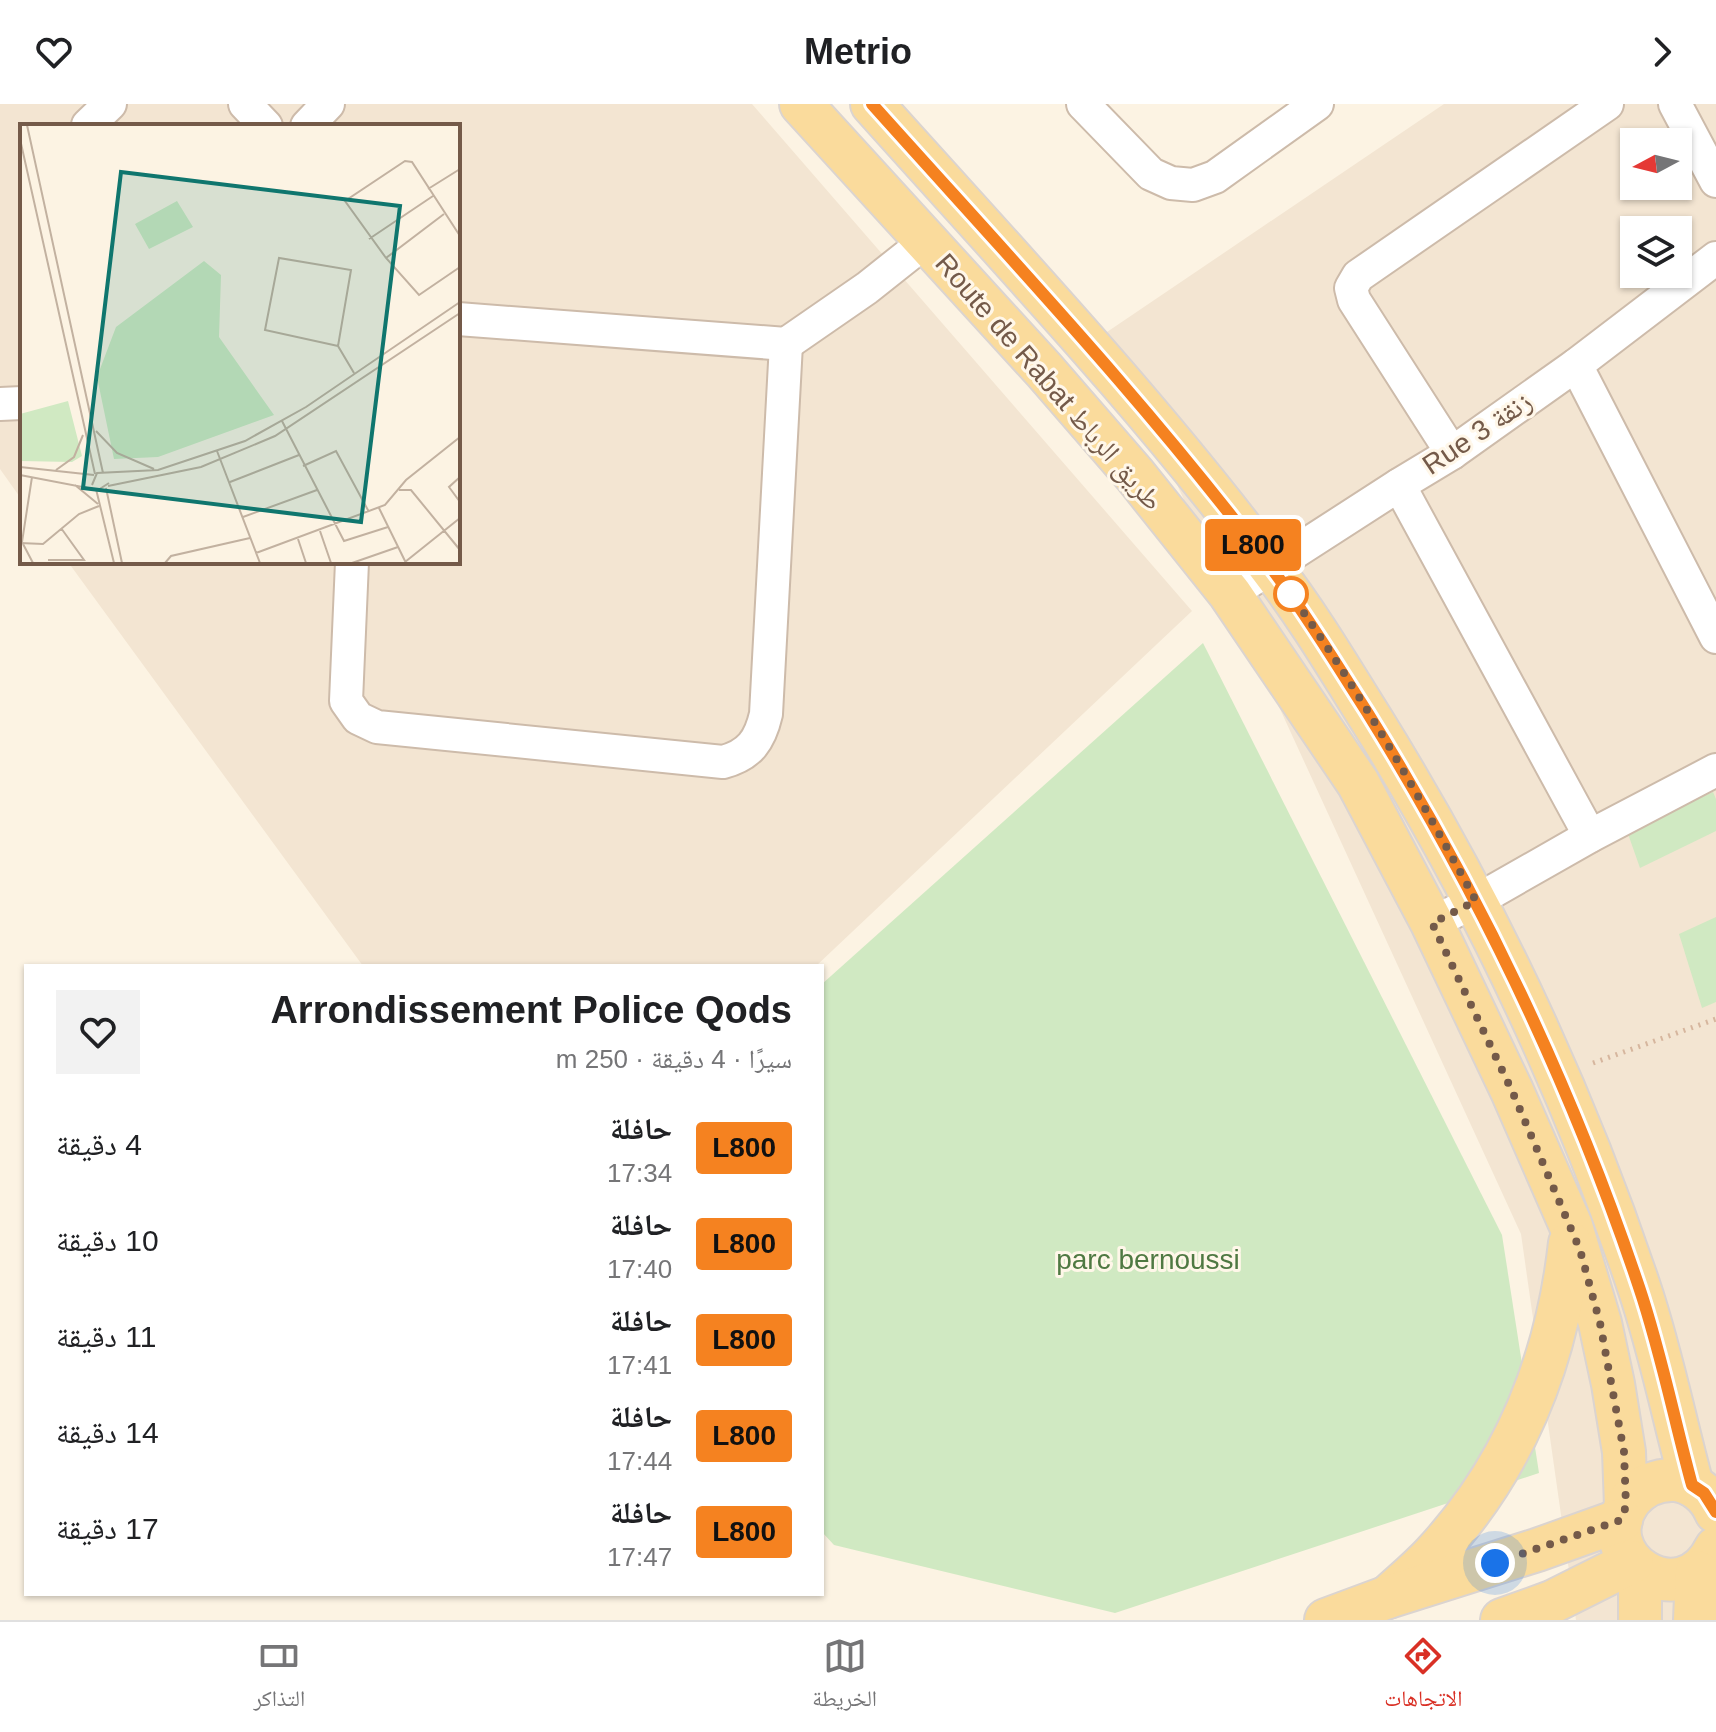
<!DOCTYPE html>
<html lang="ar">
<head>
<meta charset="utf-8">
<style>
	body { margin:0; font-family:Arial,"Noto Naskh Arabic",sans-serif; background:#f2f2f2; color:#202124; direction:rtl; height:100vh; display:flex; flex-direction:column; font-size:30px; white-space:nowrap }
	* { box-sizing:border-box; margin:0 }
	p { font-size:26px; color:#757577 }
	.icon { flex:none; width:44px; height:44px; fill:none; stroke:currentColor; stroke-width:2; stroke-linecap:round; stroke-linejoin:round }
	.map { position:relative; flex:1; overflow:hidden; direction:ltr }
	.panel { position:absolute; left:24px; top:860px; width:800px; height:632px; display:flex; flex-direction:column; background:#fff; border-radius:0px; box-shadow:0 2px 6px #0004; direction:rtl }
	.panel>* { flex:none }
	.badge { padding:0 16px; border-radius:6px; font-size:28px; line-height:52px }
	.needle { width:52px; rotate:263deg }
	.fabs { position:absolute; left:1620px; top:24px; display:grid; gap:16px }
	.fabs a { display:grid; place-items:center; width:72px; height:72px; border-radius:0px; background:#fff; box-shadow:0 2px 6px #0004; font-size:40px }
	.you { position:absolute; width:40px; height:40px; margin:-20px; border:6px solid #fff; border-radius:50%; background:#1a73e8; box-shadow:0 0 0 12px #1a73e833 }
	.map>.badge { position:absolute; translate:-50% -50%; box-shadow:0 0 0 4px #fff }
	.round { display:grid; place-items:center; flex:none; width:84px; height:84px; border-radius:0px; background:#f2f2f2 }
	.headline { display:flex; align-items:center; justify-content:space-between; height:136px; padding:0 32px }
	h1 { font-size:38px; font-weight:700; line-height:60px }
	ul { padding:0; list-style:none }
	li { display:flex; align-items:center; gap:24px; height:96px; padding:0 32px }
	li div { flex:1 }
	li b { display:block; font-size:30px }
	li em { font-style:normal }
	li .badge { min-width:88px; font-weight:700; text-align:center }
	header { display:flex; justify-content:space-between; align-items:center; height:104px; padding:0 32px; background:#fff; font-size:36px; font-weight:700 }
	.menu { display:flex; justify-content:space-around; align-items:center; height:112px; border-top:2px solid #e0e0e0; background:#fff; font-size:22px; color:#757577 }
	.menu a { display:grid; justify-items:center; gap:4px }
	.menu .selected { color:#d93025 }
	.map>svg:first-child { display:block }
</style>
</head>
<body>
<header><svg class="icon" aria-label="forward" viewBox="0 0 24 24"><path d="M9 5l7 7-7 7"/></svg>Metrio<svg class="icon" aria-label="heart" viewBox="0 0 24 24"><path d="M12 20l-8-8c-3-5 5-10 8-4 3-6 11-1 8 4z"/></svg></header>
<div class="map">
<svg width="1716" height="1516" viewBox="0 0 1716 1516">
	<rect width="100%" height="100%" fill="#fcf3e3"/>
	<g fill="#f3e5d2" fill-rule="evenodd">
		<path d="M0,0h752l440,507 -376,355h-453l-295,-404h390v-436h-436v374l-22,-31z"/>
		<path d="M1444,0h272v1516h-140l-55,-386 -414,-902zM1634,38h44v44h-44zM1634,126h44v44h-44z"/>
	</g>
	<g fill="#d0e9c2">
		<path d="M1203,539l299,592 37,238 -424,140 -281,-68 -12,-13v-548z"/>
		<path d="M1713,688l3,7v32l-76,37 -13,-37z"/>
		<path d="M1716,813v85l-14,6 -23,-74z"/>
	</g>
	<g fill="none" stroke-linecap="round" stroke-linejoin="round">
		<defs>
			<g id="minor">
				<path d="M245,0l21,22"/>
				<path d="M1083,0l68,70 20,9 22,2 22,-8 102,-73"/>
				<path d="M1675,0l41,77"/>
				<path d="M88,21l22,-21"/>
				<path d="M307,22l21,-22"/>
				<path d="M458,215l328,25 81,-56 58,-46"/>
				<path d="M1576,261l140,272"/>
				<path d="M0,300l22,-1"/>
				<path d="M1452,349l-98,-153 -3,-12 7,-12 249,-172"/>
				<path d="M1399,381l191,351"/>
				<path d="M352,458l-6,139 12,17 19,9 346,35c27,-7 37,-22 43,-48l20,-370"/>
				<path d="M1230,490l169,-109 53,-32 124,-88 140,-107"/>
				<path d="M1432,819l44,-22 114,-65 126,-66"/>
			</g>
			<g id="major">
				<path d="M801,0l243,266 91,105 95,119 128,189 74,140 80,168 59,135 29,97 13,61 11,68 2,54"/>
				<path d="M872,0c136,152 278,302 400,465 37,48 67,99 99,150 112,180 201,368 268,568 22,65 35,132 53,198"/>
				<path d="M1716,1408c-7,-17 -23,-30 -41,-32 -17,-1 -33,6 -44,19 -44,57 50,120 85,49"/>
				<path d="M1640,1466v50"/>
				<path d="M1388,1493c15,-14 31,-27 45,-42 82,-88 124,-194 137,-312"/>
				<path d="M1326,1516l62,-23 149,-47 84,-30"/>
				<path d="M1502,1516l50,-18 80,-40"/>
				<path d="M1695,1516l2,-48"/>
			</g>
		</defs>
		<use href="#minor" stroke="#cdbbaa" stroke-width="36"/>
		<use href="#major" stroke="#dbd4d0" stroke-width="46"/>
		<path stroke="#d6b69e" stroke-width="5" stroke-dasharray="2 6" stroke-linecap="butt" d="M1593,959l123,-44"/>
		<use href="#minor" stroke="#fff" stroke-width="32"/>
		<use href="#major" stroke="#fadb9c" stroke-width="42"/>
	</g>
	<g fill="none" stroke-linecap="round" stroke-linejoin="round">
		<defs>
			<path id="line" d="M872,0c136,152 278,302 400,465 35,46 64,95 95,143 113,182 204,372 272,575 22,65 35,132 53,198l12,8 12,19"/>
		</defs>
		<use href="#line" stroke="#fff" stroke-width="18"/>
		<use href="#line" stroke="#f58220" stroke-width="12"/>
		<path stroke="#745a49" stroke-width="8" stroke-dasharray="0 14.4" d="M1291,490l-6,-8c72,100 133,208 191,315l-44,22 80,168 68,159 20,73 24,129 2,54 -5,14 -126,43"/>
	</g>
	<circle fill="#fff" stroke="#f58220" stroke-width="4" cx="1291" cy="490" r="16"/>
	<g text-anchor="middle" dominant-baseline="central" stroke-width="6" stroke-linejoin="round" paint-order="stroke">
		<g font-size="28" fill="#745a49" stroke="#fff7e9">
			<text transform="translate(1049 278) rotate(49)">Route de Rabat طريق الرباط</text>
			<text transform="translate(1477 329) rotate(-34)">Rue 3 زنقة</text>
		</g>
		<g font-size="28" fill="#4f7942" stroke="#fff7e9">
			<text x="1148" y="1155">parc bernoussi</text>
		</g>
	</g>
	<g transform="translate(20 20)">
		<rect width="440" height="440" fill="#fcf3e3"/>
		<path d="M157,77l16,26 -44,22 -14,-25zM184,137l17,14 -2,62 55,78 -116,42 -44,2 -17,-82 19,-50zM48,277l14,55 -10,6 -52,-1v-47z" fill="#d0e9c2"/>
		<path fill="none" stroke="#c2b1a0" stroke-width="2" d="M7,1l76,348M0,15l75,335M408,65l32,-20M424,90l-58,44 33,37 41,-28M349,115l64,-43M366,134l-41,-57 60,-40 7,1 48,74M318,222l-73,-16 14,-72 72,12 -13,76 16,27M262,297l62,120 44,-14M76,307l21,22 37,16M197,327l43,112M283,342l33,-15 33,61M0,343l74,8M36,346l18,-13 9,-22M0,351l78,15 11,-7M12,353l-10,65 11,21M440,353l-11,10 11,15M210,358l69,-27M55,361l23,19M72,361l5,-12 61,-3 87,-29 61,-34 154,-105M88,362l93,-19 74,-31 185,-123M86,364l16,75M76,365l18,74M379,366h12l49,60M359,384l27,55M223,393l74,-27M300,407l11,32M278,415l8,24M0,419l23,1 36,-30 20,-8M236,429l129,-48 21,-25 54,-43M28,436h36l-23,-32M385,438l55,-44M145,439l6,-7 79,-18M332,439l46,-16"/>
		<path fill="#0f766e" fill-opacity="0.15" stroke="#0f766e" stroke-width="4" d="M101,48l279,34 -39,316 -278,-34z"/>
		<rect width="440" height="440" fill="none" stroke="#745a49" stroke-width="4"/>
	</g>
</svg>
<div class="fabs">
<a><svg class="needle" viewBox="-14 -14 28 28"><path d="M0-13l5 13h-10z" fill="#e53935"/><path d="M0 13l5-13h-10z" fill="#757577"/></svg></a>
<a><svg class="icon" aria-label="layers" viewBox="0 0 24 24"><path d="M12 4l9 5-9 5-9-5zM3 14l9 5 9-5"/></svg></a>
</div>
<div class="you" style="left:1495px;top:1459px"></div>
<b class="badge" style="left:1253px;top:441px;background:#f58220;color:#111">L800</b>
<section class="panel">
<div class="headline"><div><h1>Arrondissement Police Qods</h1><p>سيرًا · 4 دقيقة · 250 m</p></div><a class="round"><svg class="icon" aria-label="heart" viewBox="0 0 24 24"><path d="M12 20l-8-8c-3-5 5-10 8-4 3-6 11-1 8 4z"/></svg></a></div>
<ul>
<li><span class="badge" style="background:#f58220;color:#111">L800</span><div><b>حافلة</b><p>17:34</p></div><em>4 دقيقة</em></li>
<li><span class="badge" style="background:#f58220;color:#111">L800</span><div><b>حافلة</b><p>17:40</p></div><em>10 دقيقة</em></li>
<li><span class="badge" style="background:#f58220;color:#111">L800</span><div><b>حافلة</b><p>17:41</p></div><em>11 دقيقة</em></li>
<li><span class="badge" style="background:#f58220;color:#111">L800</span><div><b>حافلة</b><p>17:44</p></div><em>14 دقيقة</em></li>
<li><span class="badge" style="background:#f58220;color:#111">L800</span><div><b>حافلة</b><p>17:47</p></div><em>17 دقيقة</em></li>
</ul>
</section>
</div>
<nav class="menu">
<a class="selected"><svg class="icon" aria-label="directions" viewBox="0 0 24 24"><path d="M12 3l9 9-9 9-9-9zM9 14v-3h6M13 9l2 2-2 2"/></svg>الاتجاهات</a>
<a><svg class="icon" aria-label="map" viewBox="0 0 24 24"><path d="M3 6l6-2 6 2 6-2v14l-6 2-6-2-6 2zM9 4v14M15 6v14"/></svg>الخريطة</a>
<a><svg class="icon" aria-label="tickets" viewBox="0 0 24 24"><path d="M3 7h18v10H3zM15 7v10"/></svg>التذاكر</a>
</nav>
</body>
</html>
